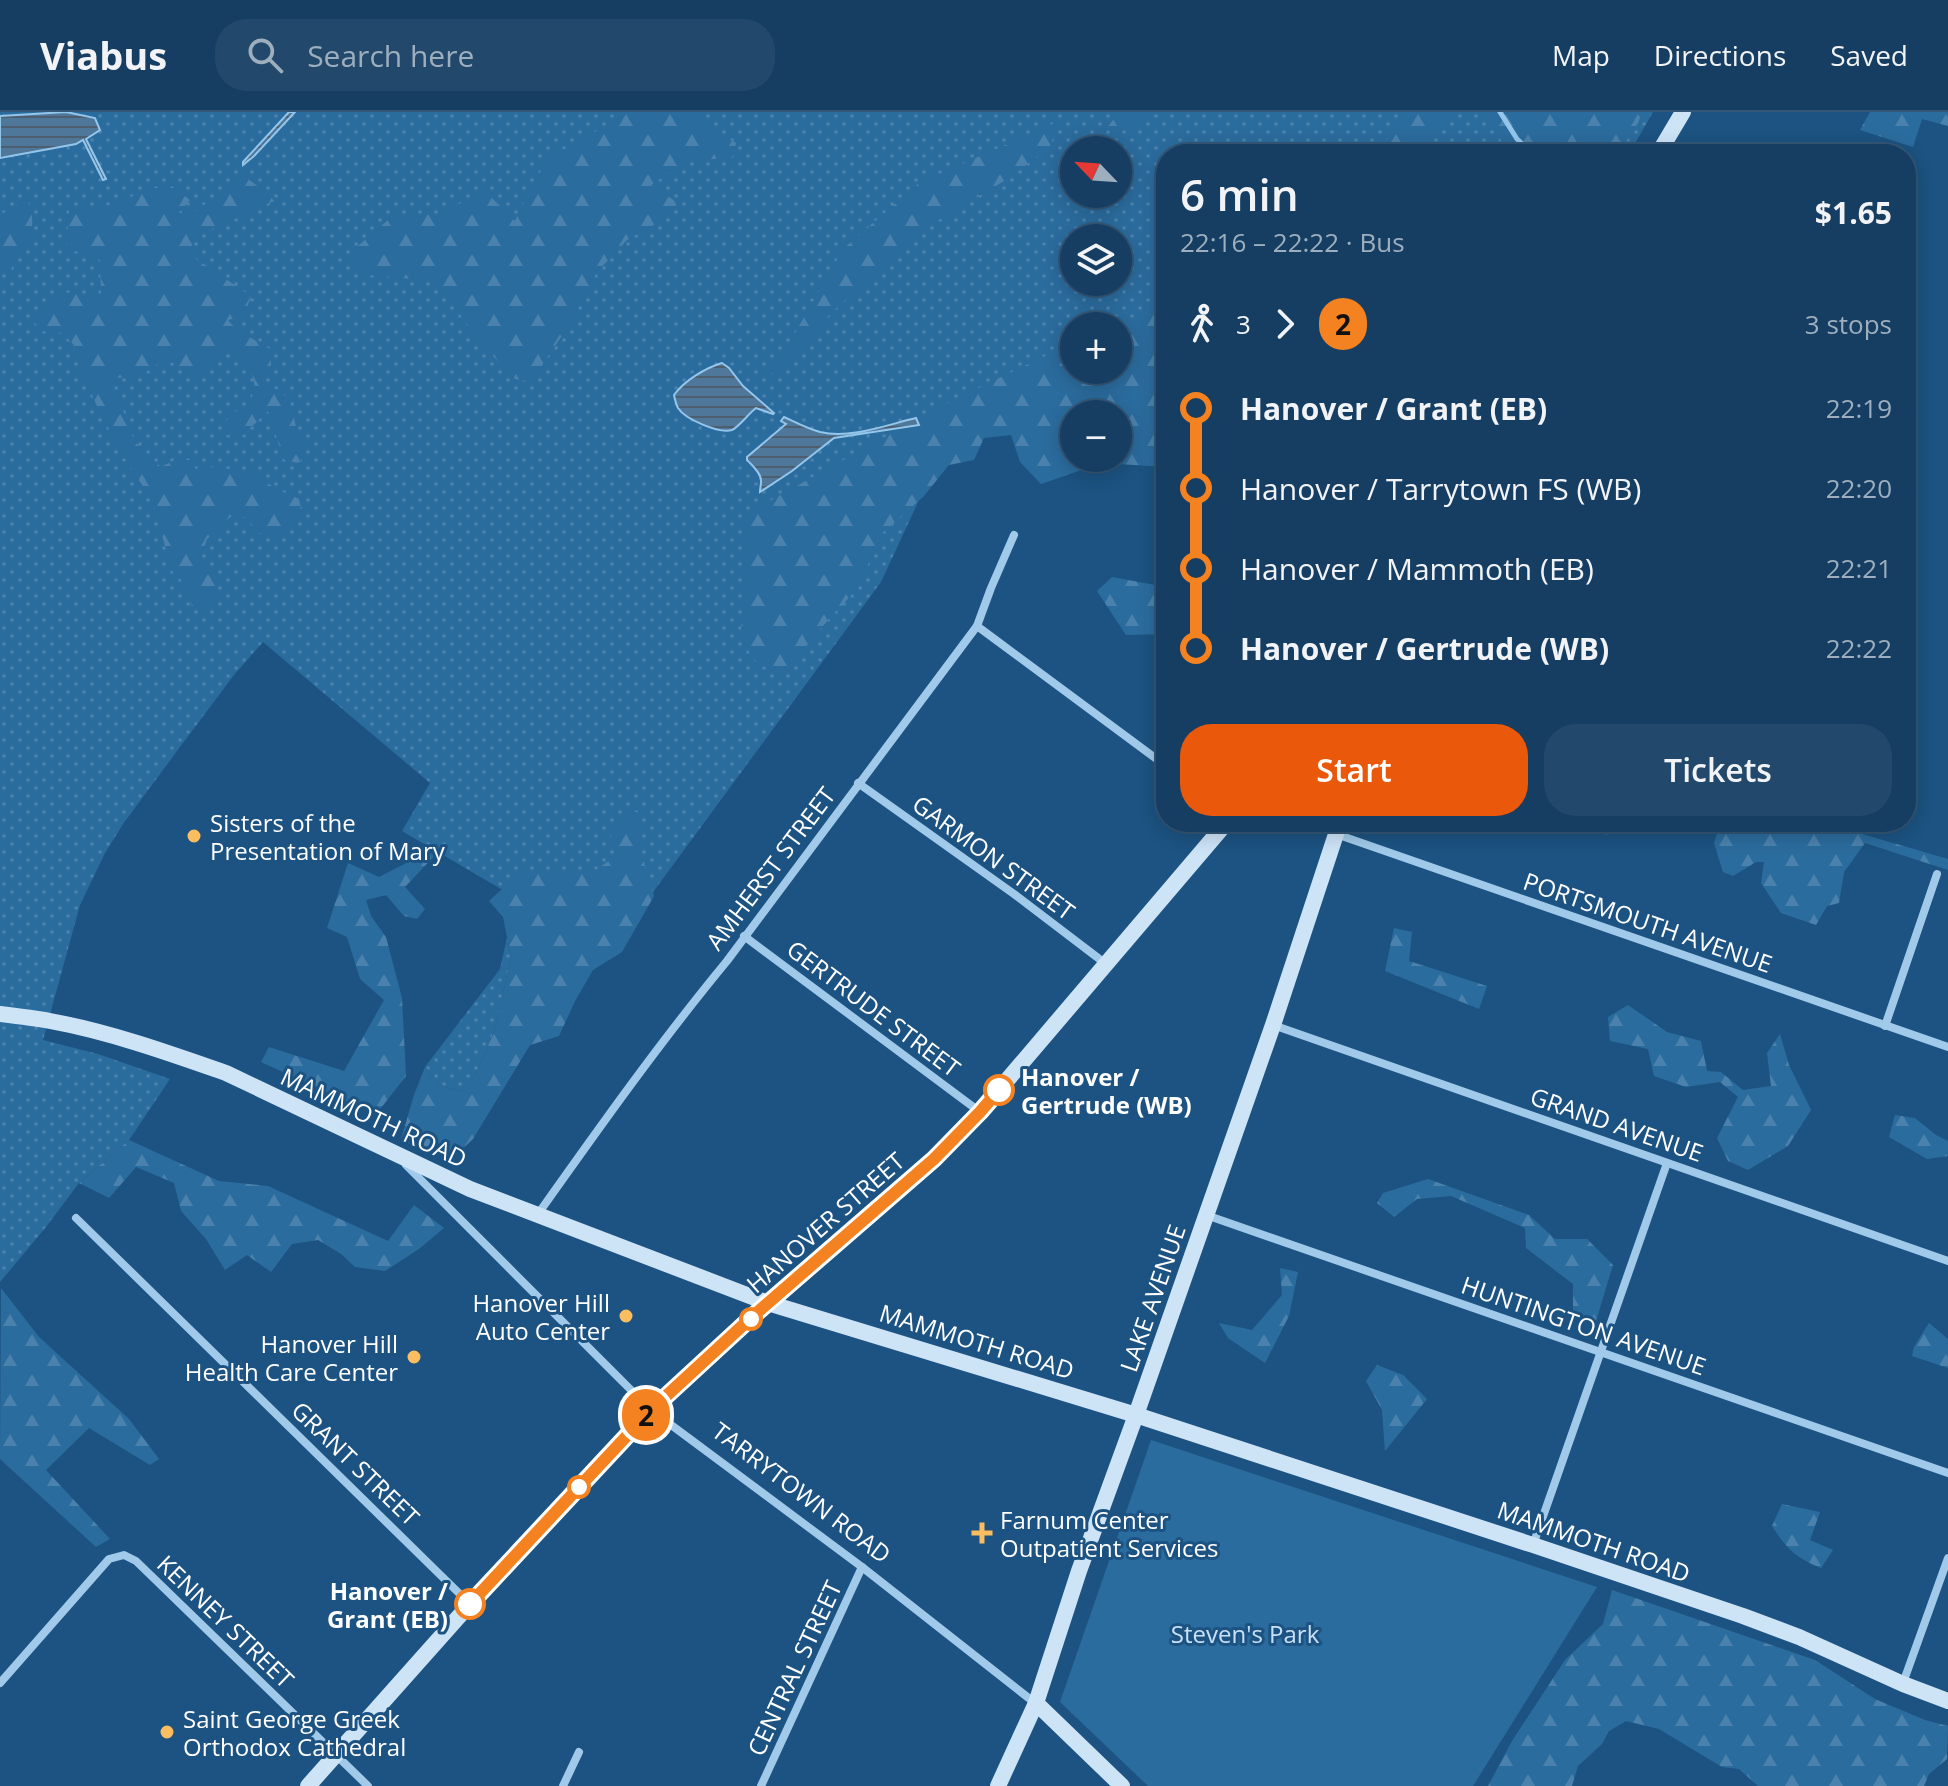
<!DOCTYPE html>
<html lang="en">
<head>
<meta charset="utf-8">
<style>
	body { margin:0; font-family:"Open Sans",sans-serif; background:#22496b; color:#f1f3f6; height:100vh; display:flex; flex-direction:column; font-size:30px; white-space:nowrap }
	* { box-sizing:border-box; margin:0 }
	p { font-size:26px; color:#9daebe }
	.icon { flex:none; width:44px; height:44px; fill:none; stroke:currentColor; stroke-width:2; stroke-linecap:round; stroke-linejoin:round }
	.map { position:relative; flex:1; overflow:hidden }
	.panel { position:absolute; left:1156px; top:32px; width:760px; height:688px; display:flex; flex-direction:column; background:#153e62; border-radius:32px; box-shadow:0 4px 20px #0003,0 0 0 2px #345777 }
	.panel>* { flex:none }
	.badge { padding:0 16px; border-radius:26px; font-size:28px; line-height:52px }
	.needle { width:52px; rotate:295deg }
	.buttons { position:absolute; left:1060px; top:24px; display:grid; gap:16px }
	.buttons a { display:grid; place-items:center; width:72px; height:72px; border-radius:50%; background:#153e62; box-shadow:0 4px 20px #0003,0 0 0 2px #345777; font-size:40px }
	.map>.badge { position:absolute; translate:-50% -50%; box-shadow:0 0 0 4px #fff }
	.legs { display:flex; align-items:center; gap:12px; height:88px; padding:0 24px; font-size:26px }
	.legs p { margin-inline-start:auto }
	.summary { display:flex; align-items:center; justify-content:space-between; height:136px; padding:0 24px }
	h1 { font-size:44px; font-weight:600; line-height:60px }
	.primary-button { display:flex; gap:16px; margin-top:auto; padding:16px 24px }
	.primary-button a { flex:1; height:92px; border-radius:32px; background:#ea580c; color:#fff; font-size:32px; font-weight:600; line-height:92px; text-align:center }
	.primary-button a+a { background:#22496b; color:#f1f3f6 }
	ul { padding:0 24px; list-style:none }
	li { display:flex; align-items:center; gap:28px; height:80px; font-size:30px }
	li i { display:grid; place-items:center; width:12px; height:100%; margin:0 10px; background:currentColor }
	li i::after { content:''; width:20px; height:20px; margin:-10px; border:6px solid; border-radius:50%; background:#153e62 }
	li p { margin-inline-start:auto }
	li:first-child i { background:linear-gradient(#0000 50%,currentColor 0) }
	li:last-child i { background:linear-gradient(currentColor 50%,#0000 0) }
	header { display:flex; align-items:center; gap:48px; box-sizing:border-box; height:112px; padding:0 40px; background:#153e62; border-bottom:2px solid #345777 }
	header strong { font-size:38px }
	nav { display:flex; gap:44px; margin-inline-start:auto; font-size:28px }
	.search { width:560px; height:72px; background:#22496b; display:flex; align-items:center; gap:20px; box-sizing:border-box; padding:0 28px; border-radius:32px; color:#9daebe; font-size:30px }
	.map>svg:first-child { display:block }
</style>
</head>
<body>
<header>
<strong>Viabus</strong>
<div class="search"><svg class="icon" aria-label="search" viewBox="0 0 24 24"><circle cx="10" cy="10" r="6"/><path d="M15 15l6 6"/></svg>Search here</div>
<nav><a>Map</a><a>Directions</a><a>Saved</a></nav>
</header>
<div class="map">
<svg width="1948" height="1674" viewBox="0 0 1948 1674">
	<defs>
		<pattern id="grass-dots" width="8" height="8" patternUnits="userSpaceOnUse" patternTransform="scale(2)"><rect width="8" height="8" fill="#2b6c9e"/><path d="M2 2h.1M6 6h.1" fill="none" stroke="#4b82ad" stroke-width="1.8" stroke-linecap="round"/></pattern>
		<pattern id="forest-firs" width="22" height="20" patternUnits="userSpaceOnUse" patternTransform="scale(2)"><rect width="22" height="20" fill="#2b6c9e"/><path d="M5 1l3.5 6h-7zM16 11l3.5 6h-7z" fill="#4b82ad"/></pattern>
		<pattern id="water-rules" width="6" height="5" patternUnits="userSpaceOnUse" patternTransform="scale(2)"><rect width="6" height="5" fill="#4f7799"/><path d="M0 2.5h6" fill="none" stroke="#4d5f6f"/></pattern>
	</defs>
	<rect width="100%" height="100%" fill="#1c5382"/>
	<g fill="url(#grass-dots)" fill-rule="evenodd">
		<path d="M0,0h1653l-24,42h-463v211l-197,27 -88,190 -272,370 -207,-121 28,-48 -167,-141 -29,33 -54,72 -57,77 -18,29 -25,52 -37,135 55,14 72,25 -41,61 -50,43 -33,44 -46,55zM1074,38h44v44h-44zM1074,126h44v44h-44zM1074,214h44v44h-44z"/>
		<path d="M507,826l4,19 -16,72 -19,45 -16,17 -19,-5 -16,-19 75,-98z"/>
	</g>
	<g fill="url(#forest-firs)" fill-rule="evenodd">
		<path d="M630,0h78l-9,9 37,22 -3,14 -47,5 -35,23 27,18 -10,14 -41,23 -30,32 -26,50 -40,60 -16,-3 -36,-38 -43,-60 -70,-6 -21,-18 49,-42h43l48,-24 30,30 18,-38 17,-26z"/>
		<path d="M1120,0h38l-30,16 -24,3z"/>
		<path d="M1406,0h48l-41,42h-70l43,-13z"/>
		<path d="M1478,0h164l-4,11 -20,31h-108l-5,-5 -14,-29z"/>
		<path d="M1870,0h78v14l-26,-7 -9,28 -53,-17z"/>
		<path d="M1059,9l-9,26 -41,31 -82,49 -97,87 -43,55 -21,6 13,-14 64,-112 76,-66z"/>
		<path d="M245,65l24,17 5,7 -79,36 -6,17 62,42 -7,20 -16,4c11,14 27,19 42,29l1,16 -6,17 24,16 8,33 9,24 -8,8 -14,-3 -16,-49 -25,24h-16l-3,-10 7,-12 18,-7 6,-19 -4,-19 -23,-15 -34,23 -28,-17 -25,16 -30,4 24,63 26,25 14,-7h15l6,9 14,-2 38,4 29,18 22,10 3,16c-17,20 -21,23 -47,17l-7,-15h-18l-23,22 -6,18 16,15v23l-12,14 -13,-3 -8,-23 -12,-12 -20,-72 -23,-33 -30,-55 -17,-40 -9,-27 -11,-11 -22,-2 -6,-10 12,-21 24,-8 31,6 -1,-38 -13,-7 -21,-3 3,-40 51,-6 25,-16h30l15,12 -11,12 7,5z"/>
		<path d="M27,87c8,18 7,34 -4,51 -6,8 -11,14 -13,24l-10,-7v-52z"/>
		<path d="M1166,190v165l-64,-4 -61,21 -21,-22 -9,-27 -27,3 -10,22 -25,5 -26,32 -43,38 -21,52 -30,32 -47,56 -25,-12 -17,-24 5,-51 1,-74 193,-107 135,-65v28h44v-44h-5l49,-20zM1074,302h44v44h-44z"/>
		<path d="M1112,465l54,10v47l-40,1 -29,-44z"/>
		<path d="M627,698l14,3 1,43 12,40 -32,56 -29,18 -18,31 -16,35 -29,9 -57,94 -19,18 -35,-8 -18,-10 13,-44 11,-28 16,19 19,5 16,-17 19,-45 16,-72 -8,-40 -14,-16 30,-28 71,1 26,-18 -7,-28z"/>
		<path d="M1563,710h48l-4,13z"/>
		<path d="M1721,710h100l127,37v11l-83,-27 -21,29 -5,31 -12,3 -11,19 -35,-12 -20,-30 3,-21h-8l-23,14 -10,-4 -9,-29z"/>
		<path d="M438,740l-33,35 20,22 -8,10 -13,-3 -18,-21 -20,5 5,16 15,21 16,61 4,78 -25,32 -4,7 -116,-53 8,-15 75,24 40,-71 -24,-21 -13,-42 -20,-9 21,-65 31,14 41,-21z"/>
		<path d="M1394,816l18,4 -3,29 78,25 -8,23 -94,-38z"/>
		<path d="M1628,893l39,27 34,9 6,30 14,1 22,18 28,-4 -4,-33 13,-19 9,31 22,45 -23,36 -40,24 -20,-9 -11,-23 21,-41 -18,-15 -34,5 -32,-11 -6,-27 -38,-8 -2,-24z"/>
		<path d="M1895,1003l20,3 21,17 12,6v15l-21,3 -38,-22z"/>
		<path d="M129,1028l90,41 49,5 120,55 26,-36 30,23 -25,21 -34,22 -30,-4 -14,-13 -23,-14 -26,4 -21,28 -24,-17 -22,15 -19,-31 -25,-28 -7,-28 -38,-16 -27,31 -30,-15z"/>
		<path d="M1428,1067l101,36 26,24h32l26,26 -17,56 -23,-4v-33l-47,-36 -1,-20 -74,-32 -34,3 -23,18 -17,-14 6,-10z"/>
		<path d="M1280,1156l18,4 -9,44 -24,47 -37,-25 -9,-15 33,7 30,-35z"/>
		<path d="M1,1176l38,49 90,82 30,40 -9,6 -61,-37 -43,42 64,69 -14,8 -96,-88z"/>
		<path d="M1929,1211l19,16v29l-36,-12 2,-9z"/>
		<path d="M1377,1253l26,10 24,24 -42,52 -3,-41 -16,-29z"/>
		<path d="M1782,1392l38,8 -10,28 23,10 -12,18c-26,-11 -34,-19 -49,-42z"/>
		<path d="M1612,1478l203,70 60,39 50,21 23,6 -1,33 -18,15 -5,12h-166l-19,-17 -17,-2 -63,-38 -33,-8 -17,10 -7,13 -24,22 -6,20h-84l24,-45 53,-81 38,-36z"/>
	</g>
	<path fill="#2b6c9e" d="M1151,1328l446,147 -124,199h-325l-88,-84z"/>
	<g fill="url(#water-rules)" stroke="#94c6ec" stroke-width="2">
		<path d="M66,0l29,6 5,12 -14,9 20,40 -3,1 -20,-40 -7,4 -76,14v-42z"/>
		<path d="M289,0h6l-41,44 -11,9v-3z"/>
		<path d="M722,251l7,5 14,18 31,27 -1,1 -17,-6c-7,5 -17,19 -24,22 -13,4 -47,-11 -54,-22 -2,-4 -3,-8 -4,-13 10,-14 31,-27 48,-32z"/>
		<path d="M784,305c11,5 24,12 36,15 31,7 66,-7 96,-14l3,7 -85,13 -42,33 -32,21c0,-3 1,-7 1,-10 1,-8 -9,-17 -14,-22v-3l39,-33 -5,-3z"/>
	</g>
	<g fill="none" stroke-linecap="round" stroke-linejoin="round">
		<g stroke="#94c6ec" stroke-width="5">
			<path d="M1500,0l17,27 16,15"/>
			<path d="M1906,661h1"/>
		</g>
		<g stroke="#a1caea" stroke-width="8">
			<path d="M977,514l189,140"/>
			<path d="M858,671l156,111 92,70"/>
			<path d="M1336,722l612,213"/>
			<path d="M744,824l236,176"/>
			<path d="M1273,913l675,236"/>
			<path d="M1885,914l52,-152"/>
			<path d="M406,1053l245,245 211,157 173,136"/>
			<path d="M538,1102c61,-86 122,-172 189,-253l250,-335 14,-38 23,-53"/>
			<path d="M1206,1103l742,258"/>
			<path d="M76,1106l394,386"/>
			<path d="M1533,1433l134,-382"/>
			<path d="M0,1571l109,-124 15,-4 12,6 232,225"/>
			<path d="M1903,1571l45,-125"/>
			<path d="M563,1674l16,-34"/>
			<path d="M761,1674l101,-219"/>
		</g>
		<g stroke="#cde4f7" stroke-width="16">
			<path d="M1658,42l25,-42"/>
			<path d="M0,902c17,2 34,4 50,7 60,11 119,32 176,52l244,116 298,114 368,112 397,130 210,71 56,21 104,47 45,17"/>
			<path d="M1036,1591l86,83"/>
			<path d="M308,1674l162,-182 181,-194 102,-94 181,-157 46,-47 247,-290"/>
			<path d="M998,1674l38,-83 43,-132 57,-156 137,-390 67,-203"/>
		</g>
	</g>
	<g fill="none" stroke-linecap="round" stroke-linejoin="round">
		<defs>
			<path id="line-1" d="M470,1492l181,-194 102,-94 181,-157 46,-47 19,-22"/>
		</defs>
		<use href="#line-1" stroke="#fff" stroke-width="18"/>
		<use href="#line-1" stroke="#f58220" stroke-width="12"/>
	</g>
	<g fill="#fabd5f" stroke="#1c5382" stroke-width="3">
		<circle cx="194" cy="724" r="8"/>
		<circle cx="626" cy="1204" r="8"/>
		<circle cx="414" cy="1245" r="8"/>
		<path d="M978 1409h8v8h8v8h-8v8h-8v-8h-8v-8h8z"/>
		<circle cx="167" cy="1620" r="8"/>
	</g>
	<g fill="#fff" stroke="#f58220" stroke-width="4">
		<circle cx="999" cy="978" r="14"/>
		<circle cx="751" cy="1207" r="10"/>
		<circle cx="579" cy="1375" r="10"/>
		<circle cx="470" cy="1492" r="14"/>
	</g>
	<g text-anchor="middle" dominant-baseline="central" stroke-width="6" stroke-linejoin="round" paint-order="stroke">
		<g font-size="24" fill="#fff" stroke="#1c5382" text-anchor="start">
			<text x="210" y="710">Sisters of the<tspan x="210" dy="28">Presentation of Mary</tspan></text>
			<text x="610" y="1190" text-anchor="end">Hanover Hill<tspan x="610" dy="28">Auto Center</tspan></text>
			<text x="398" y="1231" text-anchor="end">Hanover Hill<tspan x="398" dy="28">Health Care Center</tspan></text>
			<text x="1000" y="1407">Farnum Center<tspan x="1000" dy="28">Outpatient Services</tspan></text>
			<text x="183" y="1606">Saint George Greek<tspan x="183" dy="28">Orthodox Cathedral</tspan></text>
		</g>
		<g font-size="24" fill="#fff" stroke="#1c5382">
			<text transform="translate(994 745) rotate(36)">GARMON STREET</text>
			<text transform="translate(770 756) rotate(-53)">AMHERST STREET</text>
			<text transform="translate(1648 810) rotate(19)">PORTSMOUTH AVENUE</text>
			<text transform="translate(874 896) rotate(37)">GERTRUDE STREET</text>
			<text transform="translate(374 1005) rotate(25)">MAMMOTH ROAD</text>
			<text transform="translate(1617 1012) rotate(19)">GRAND AVENUE</text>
			<text transform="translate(825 1110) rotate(-41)">HANOVER STREET</text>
			<text transform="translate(1152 1186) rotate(-71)">LAKE AVENUE</text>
			<text transform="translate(1584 1213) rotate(19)">HUNTINGTON AVENUE</text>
			<text transform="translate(977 1229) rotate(17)">MAMMOTH ROAD</text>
			<text transform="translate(356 1351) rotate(44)">GRANT STREET</text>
			<text transform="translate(802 1380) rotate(37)">TARRYTOWN ROAD</text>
			<text transform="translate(1594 1429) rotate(19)">MAMMOTH ROAD</text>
			<text transform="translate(226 1509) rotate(44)">KENNEY STREET</text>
			<text transform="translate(794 1556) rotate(-65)">CENTRAL STREET</text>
		</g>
		<g font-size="24" font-weight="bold" fill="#fff" stroke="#1c5382" text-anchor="start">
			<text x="1021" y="964">Hanover /<tspan x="1021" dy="28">Gertrude (WB)</tspan></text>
			<text x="448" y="1478" text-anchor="end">Hanover /<tspan x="448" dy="28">Grant (EB)</tspan></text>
		</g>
		<g font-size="24" fill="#c6e1f7" stroke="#1c5382">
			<text x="1245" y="1521">Steven's Park</text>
		</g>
	</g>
</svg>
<div class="buttons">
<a><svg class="needle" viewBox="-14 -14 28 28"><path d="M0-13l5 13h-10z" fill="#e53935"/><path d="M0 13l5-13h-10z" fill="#9daebe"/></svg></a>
<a><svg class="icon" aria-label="layers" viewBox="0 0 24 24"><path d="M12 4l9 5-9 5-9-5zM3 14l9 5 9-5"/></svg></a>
<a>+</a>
<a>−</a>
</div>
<b class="badge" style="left:646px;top:1303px;background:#f58220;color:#111">2</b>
<section class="panel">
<div class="summary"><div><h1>6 min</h1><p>22:16 – 22:22 · Bus</p></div><b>$1.65</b></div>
<div class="legs"><svg class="icon" aria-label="walk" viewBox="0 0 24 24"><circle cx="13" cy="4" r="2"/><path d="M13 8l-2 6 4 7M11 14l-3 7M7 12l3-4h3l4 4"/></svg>3<svg class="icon" aria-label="forward" viewBox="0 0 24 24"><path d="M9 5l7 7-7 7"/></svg><b class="badge" style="background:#f58220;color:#111">2</b><p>3 stops</p></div>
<ul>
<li><i style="color:#f58220"></i><b>Hanover / Grant (EB)</b><p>22:19</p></li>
<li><i style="color:#f58220"></i><span>Hanover / Tarrytown FS (WB)</span><p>22:20</p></li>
<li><i style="color:#f58220"></i><span>Hanover / Mammoth (EB)</span><p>22:21</p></li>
<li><i style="color:#f58220"></i><b>Hanover / Gertrude (WB)</b><p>22:22</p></li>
</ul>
<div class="primary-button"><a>Start</a><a>Tickets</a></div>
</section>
</div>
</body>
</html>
